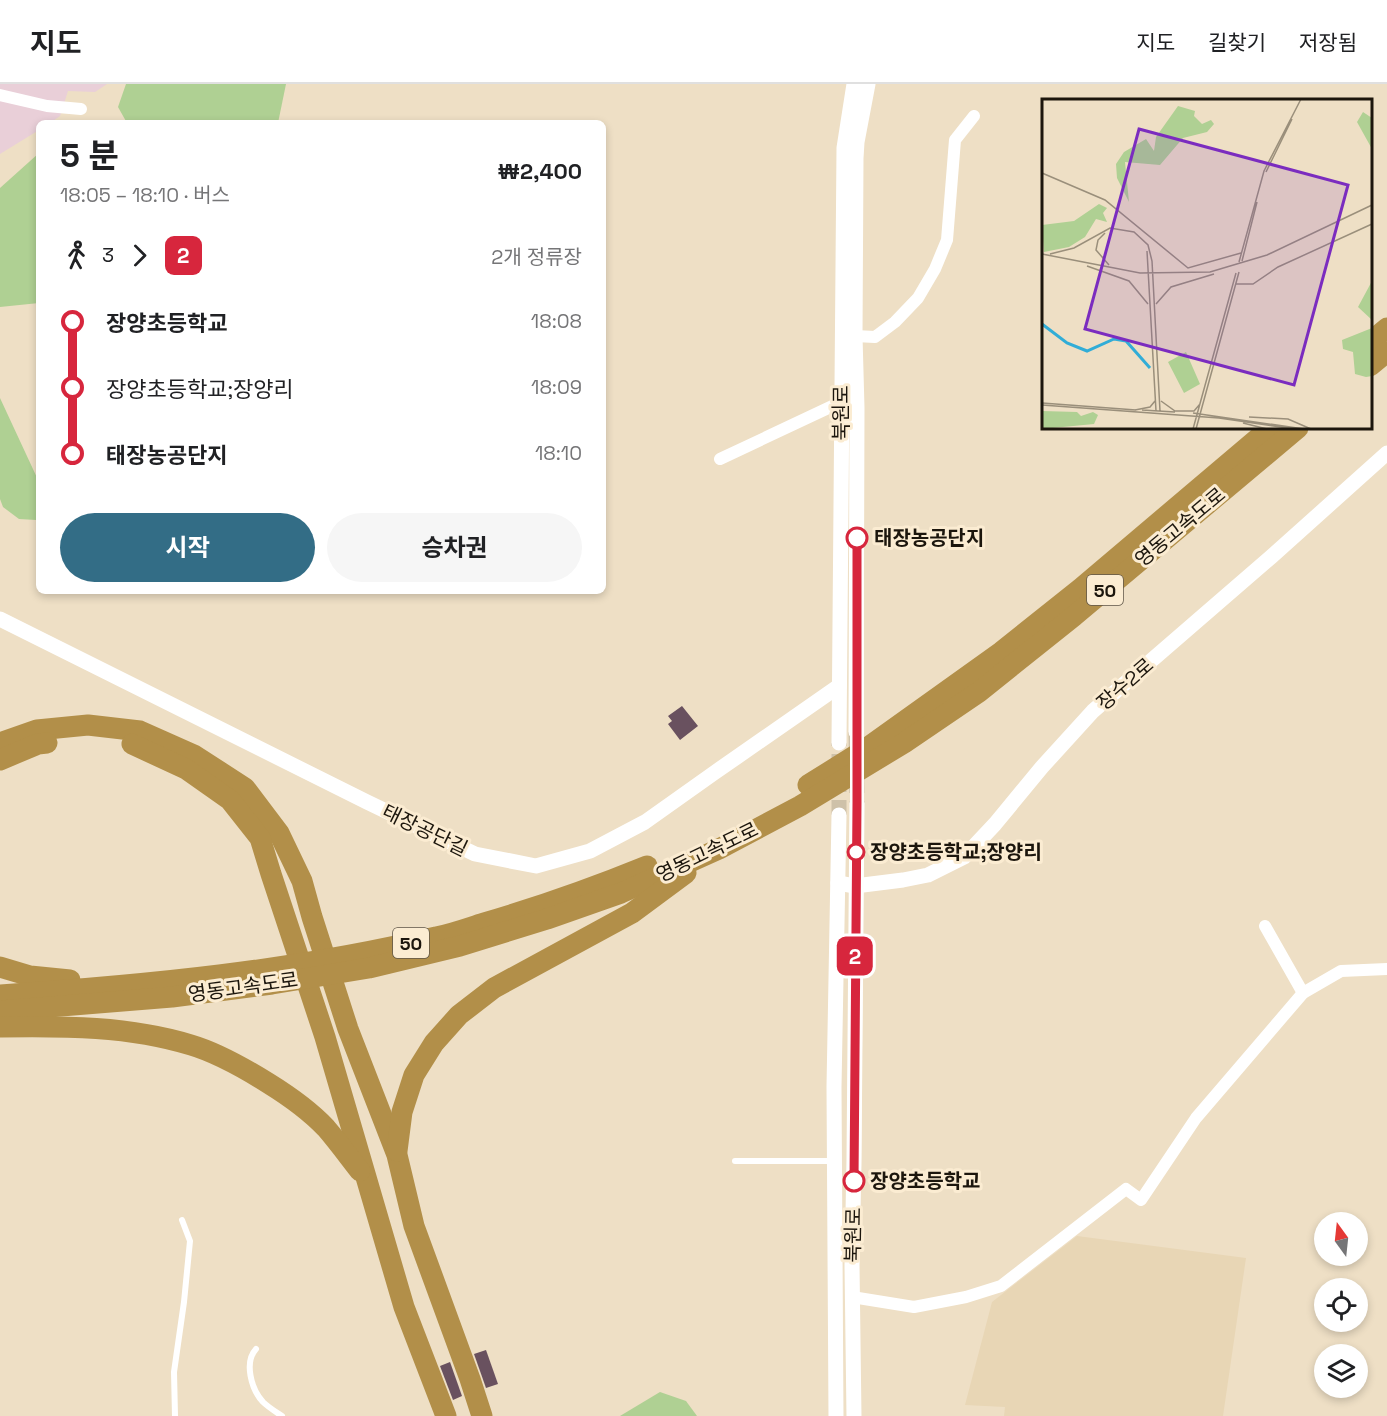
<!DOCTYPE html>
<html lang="ko">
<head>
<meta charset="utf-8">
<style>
	body { margin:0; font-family:"Space Grotesk","Noto Sans KR",sans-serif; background:#f6f6f6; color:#202124; height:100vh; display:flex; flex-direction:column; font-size:22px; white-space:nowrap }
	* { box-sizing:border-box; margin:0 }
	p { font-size:20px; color:#757577 }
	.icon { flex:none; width:33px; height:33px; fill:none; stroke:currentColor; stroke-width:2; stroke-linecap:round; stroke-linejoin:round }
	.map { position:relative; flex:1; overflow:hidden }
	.side { position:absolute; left:36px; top:36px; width:570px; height:474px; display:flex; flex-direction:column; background:#fff; border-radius:9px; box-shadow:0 3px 9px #0003 }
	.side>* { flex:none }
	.badge { padding:0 12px; border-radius:9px; font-size:21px; line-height:39px }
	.needle { width:39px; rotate:345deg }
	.buttons { position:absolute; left:1314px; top:1128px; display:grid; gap:12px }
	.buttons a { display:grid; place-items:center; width:54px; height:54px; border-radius:50%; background:#fff; box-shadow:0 3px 9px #0003; font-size:30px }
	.map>.badge { position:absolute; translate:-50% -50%; box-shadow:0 0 0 3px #fff }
	.legs { display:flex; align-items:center; gap:9px; height:66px; padding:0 24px; font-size:20px }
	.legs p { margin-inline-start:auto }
	.head { display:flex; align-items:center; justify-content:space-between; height:102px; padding:0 24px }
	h1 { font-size:33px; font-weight:700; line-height:45px }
	.primary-button { display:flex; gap:12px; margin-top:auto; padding:12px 24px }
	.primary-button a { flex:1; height:69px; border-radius:36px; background:#336d86; color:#fff; font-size:24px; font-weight:700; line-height:69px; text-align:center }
	.primary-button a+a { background:#f6f6f6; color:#202124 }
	ul { padding:0 24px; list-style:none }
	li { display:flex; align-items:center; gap:21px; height:66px; font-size:22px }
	li i { display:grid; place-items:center; width:9px; height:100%; margin:0 8px; background:currentColor }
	li i::after { content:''; width:15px; height:15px; margin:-8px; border:4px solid; border-radius:50%; background:#fff }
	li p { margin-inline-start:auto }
	li:first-child i { background:linear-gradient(#0000 50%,currentColor 0) }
	li:last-child i { background:linear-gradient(currentColor 50%,#0000 0) }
	header { display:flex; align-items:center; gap:36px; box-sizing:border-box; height:84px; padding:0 30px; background:#fff; border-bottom:2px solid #e0e0e0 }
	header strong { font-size:28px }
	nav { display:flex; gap:33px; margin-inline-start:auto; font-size:21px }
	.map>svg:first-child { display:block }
</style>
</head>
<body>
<header>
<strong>지도</strong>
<nav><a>지도</a><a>길찾기</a><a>저장됨</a></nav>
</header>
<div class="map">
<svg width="1387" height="1332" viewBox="0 0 1387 1332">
	<rect width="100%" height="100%" fill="#eedfc5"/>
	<path fill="#e8d6b5" d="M1077,1152l169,22 -23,158h-219l1,-9 -40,-2 27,-103z"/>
	<path fill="#e9cfd8" d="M0,0h107l-12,8 -27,-1 -8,25 -10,7h-11v7l-39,24z"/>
	<g fill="#afd093">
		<path d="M126,0h160l-8,39h-151l-9,-16z"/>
		<path d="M39,69v150l-39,4v-119z"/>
		<path d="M0,314l39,84v57l-3,-19 -17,-1 -16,-12 -3,-8z"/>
		<path d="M660,1308l26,9 11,15h-77z"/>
	</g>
	<g fill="#69515f">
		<path d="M682,622l16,20 -18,14 -12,-16 4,-3 -4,-5z"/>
		<path d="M486,1266l12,34 -12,4 -12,-34z"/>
		<path d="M450,1278l12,34 -9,4 -13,-34z"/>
	</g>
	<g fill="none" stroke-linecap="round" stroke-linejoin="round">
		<g stroke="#cec1a9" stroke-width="15" stroke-dasharray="15 8" stroke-linecap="butt">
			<path d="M856,648l1,71"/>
			<path d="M839,731v-72"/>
		</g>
		<g stroke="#fff" stroke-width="6">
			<path d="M735,1077h99"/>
			<path d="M256,1265c-12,13 -5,40 7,53 5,5 13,10 19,14"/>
			<path d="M175,1332l-1,-44 10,-70 6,-61 -8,-21"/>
		</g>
		<g stroke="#fff" stroke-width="12">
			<path d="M0,11l47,11 34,3"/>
			<path d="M855,252l20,1 20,-15 23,-24 17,-29 12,-29 8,-100 19,-24"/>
			<path d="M720,375l121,-57"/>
			<path d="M1265,842l38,67"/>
			<path d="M852,1213l62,10 52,-10 35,-11 125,-97 15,11 55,-82 107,-125 38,-22 46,-2"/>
		</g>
		<g stroke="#fff" stroke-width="15">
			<path d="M0,535l367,183 108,52 61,12 54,-15 55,-29 69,-49 125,-87"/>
			<path d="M856,648l1,-324 -2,-72 1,-178 1,-16 11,-58"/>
			<path d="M839,659l5,-595 10,-64"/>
			<path d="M838,799l17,3 48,-6 25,-5 36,-18 31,-33 47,-57 51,-56 178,-154 116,-104"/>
			<path d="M836,1332l-2,-329 5,-272"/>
			<path d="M854,1332l-2,-151 2,-105 3,-357"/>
		</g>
		<g stroke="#b28f49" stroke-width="21">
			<path d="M1370,258l17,-14"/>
			<path d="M1370,282l17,-14"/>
			<path d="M0,659l37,-13 51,-5 52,6 54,24 51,33 34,45 23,48 10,36 36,112 49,126 17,71 56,153 12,37"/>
			<path d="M132,660l54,25 44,31 30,38 11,36 54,163 79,270 42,109"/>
			<path d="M0,676l38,-16 9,-1"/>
			<path d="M808,701l56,-35 137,-98 79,-63 190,-161"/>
			<path d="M0,883l30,9 40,4"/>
			<path d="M0,911c147,-10 293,-24 436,-58 16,-3 32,-9 48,-14 55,-16 109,-35 163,-57"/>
			<path d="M0,927l172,-14 100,-13 97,-16 91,-22 87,-27 74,-26 98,-44 81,-43 104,-63 75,-51 95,-76 224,-188"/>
			<path d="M0,943c64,-1 129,-1 191,18 27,8 53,23 77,38 21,13 41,27 58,45 12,14 23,29 34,43"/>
			<path d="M397,1067l5,-39 12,-37 20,-32 25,-28 35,-27 138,-75 54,-40"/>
		</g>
	</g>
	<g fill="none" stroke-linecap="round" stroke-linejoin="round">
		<defs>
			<path id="line-1" d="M854,1097l3,-378v-265"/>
		</defs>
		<use href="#line-1" stroke="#fff" stroke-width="14"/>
		<use href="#line-1" stroke="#d7263d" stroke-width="9"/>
	</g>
	<g fill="#fff" stroke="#d7263d" stroke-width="3">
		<circle cx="857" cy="454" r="10"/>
		<circle cx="856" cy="768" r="8"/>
		<circle cx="854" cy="1097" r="10"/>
	</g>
	<g text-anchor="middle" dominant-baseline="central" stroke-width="6" stroke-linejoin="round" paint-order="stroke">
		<g fill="#fbecd2" stroke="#5f5648" stroke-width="1.5">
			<rect x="1087" y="491" width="36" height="30" rx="4.5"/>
			<rect x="393" y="844" width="36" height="30" rx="4.5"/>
		</g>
		<g font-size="18" font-weight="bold" fill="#1c160d">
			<text x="1105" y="506">50</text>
			<text x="411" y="859">50</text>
		</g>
		<g font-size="20" fill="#1c160d" stroke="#fbecd2">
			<text transform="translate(841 329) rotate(-90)">북원로</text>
			<text transform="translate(1180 443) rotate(-40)">영동고속도로</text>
			<text transform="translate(1125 600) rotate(-41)">장수2로</text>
			<text transform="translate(425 746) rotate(26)">태장공단길</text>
			<text transform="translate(707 768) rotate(-26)">영동고속도로</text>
			<text transform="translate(243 903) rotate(-8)">영동고속도로</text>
			<text transform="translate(853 1151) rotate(-89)">북원로</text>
		</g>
		<g font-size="20" font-weight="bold" fill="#1c160d" stroke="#fbecd2" text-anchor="start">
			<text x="874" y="454">태장농공단지</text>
			<text x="870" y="768">장양초등학교;장양리</text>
			<text x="870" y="1097">장양초등학교</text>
		</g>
	</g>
	<g transform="translate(1042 15)">
		<rect width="330" height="330" fill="#eedfc5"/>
		<path d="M136,7l17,5 -1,5 8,8 9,-4 3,4 -7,8 -24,6 -23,27 -35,-3 4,40 -12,-24 -1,-14 8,-12 22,-13 8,12 2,-14zM321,13l9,6v31l-15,-27zM57,105l8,4 -4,5 4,9 -11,-3 -11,18 -16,10 -25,5 -2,-27 32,-4zM330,182v39l-14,-13zM330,229v48l-6,1 -11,-3 -2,-22 -10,-3 -1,-9zM144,253l14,32 -16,9 -16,-31zM0,312l35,1 4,4 12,-4 5,3 -4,9 -52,5z" fill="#afd093"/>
		<path fill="none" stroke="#31add7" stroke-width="3" d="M0,225l25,19 20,8 27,-12 12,2 24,27"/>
		<path fill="none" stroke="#9a8f7b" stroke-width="1.5" d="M224,73l26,-53M0,74l63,27 83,68 53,-15M63,134l-7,7 -2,10 13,15M105,152l9,160M0,155l98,19 70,-1 57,-17 105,-50M8,155l24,-6 36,-20 24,4 14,13 4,16 8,150M200,162l15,-59M197,163l25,-91 37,-72M45,167l42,15 19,23M194,185h17l25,-17 94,-43M114,205l15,-17 43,-13M119,302l14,10h19l6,-7M0,304l94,7M0,306l177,13 75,11M93,311l15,-3 5,-6M100,311l33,2M151,314l111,16M207,318l39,2 23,10M201,324l24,6M151,330l43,-156M154,330l43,-157"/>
		<path fill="#7b2cbf" fill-opacity="0.15" stroke="#7b2cbf" stroke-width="3" d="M97,30l209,56 -54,200 -209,-56z"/>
		<rect width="330" height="330" fill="none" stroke="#1c160d" stroke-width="3"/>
	</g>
</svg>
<div class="buttons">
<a><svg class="needle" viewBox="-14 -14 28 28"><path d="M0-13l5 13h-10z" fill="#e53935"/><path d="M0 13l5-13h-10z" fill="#757577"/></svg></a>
<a><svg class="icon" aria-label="locate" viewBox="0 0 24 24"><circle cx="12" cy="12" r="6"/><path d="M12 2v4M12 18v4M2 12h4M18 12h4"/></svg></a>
<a><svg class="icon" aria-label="layers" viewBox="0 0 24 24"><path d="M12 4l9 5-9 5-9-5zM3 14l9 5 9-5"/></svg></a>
</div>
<b class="badge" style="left:855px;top:872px;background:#d7263d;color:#fff">2</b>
<section class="side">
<div class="head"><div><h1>5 분</h1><p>18:05 – 18:10 · 버스</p></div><b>₩2,400</b></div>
<div class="legs"><svg class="icon" aria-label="walk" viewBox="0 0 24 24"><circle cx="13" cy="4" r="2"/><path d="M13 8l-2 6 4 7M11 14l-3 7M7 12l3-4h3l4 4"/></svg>3<svg class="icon" aria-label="forward" viewBox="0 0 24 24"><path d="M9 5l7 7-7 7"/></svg><b class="badge" style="background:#d7263d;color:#fff">2</b><p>2개 정류장</p></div>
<ul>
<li><i style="color:#d7263d"></i><b>장양초등학교</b><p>18:08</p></li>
<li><i style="color:#d7263d"></i><span>장양초등학교;장양리</span><p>18:09</p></li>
<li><i style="color:#d7263d"></i><b>태장농공단지</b><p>18:10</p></li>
</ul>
<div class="primary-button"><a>시작</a><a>승차권</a></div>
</section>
</div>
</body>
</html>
